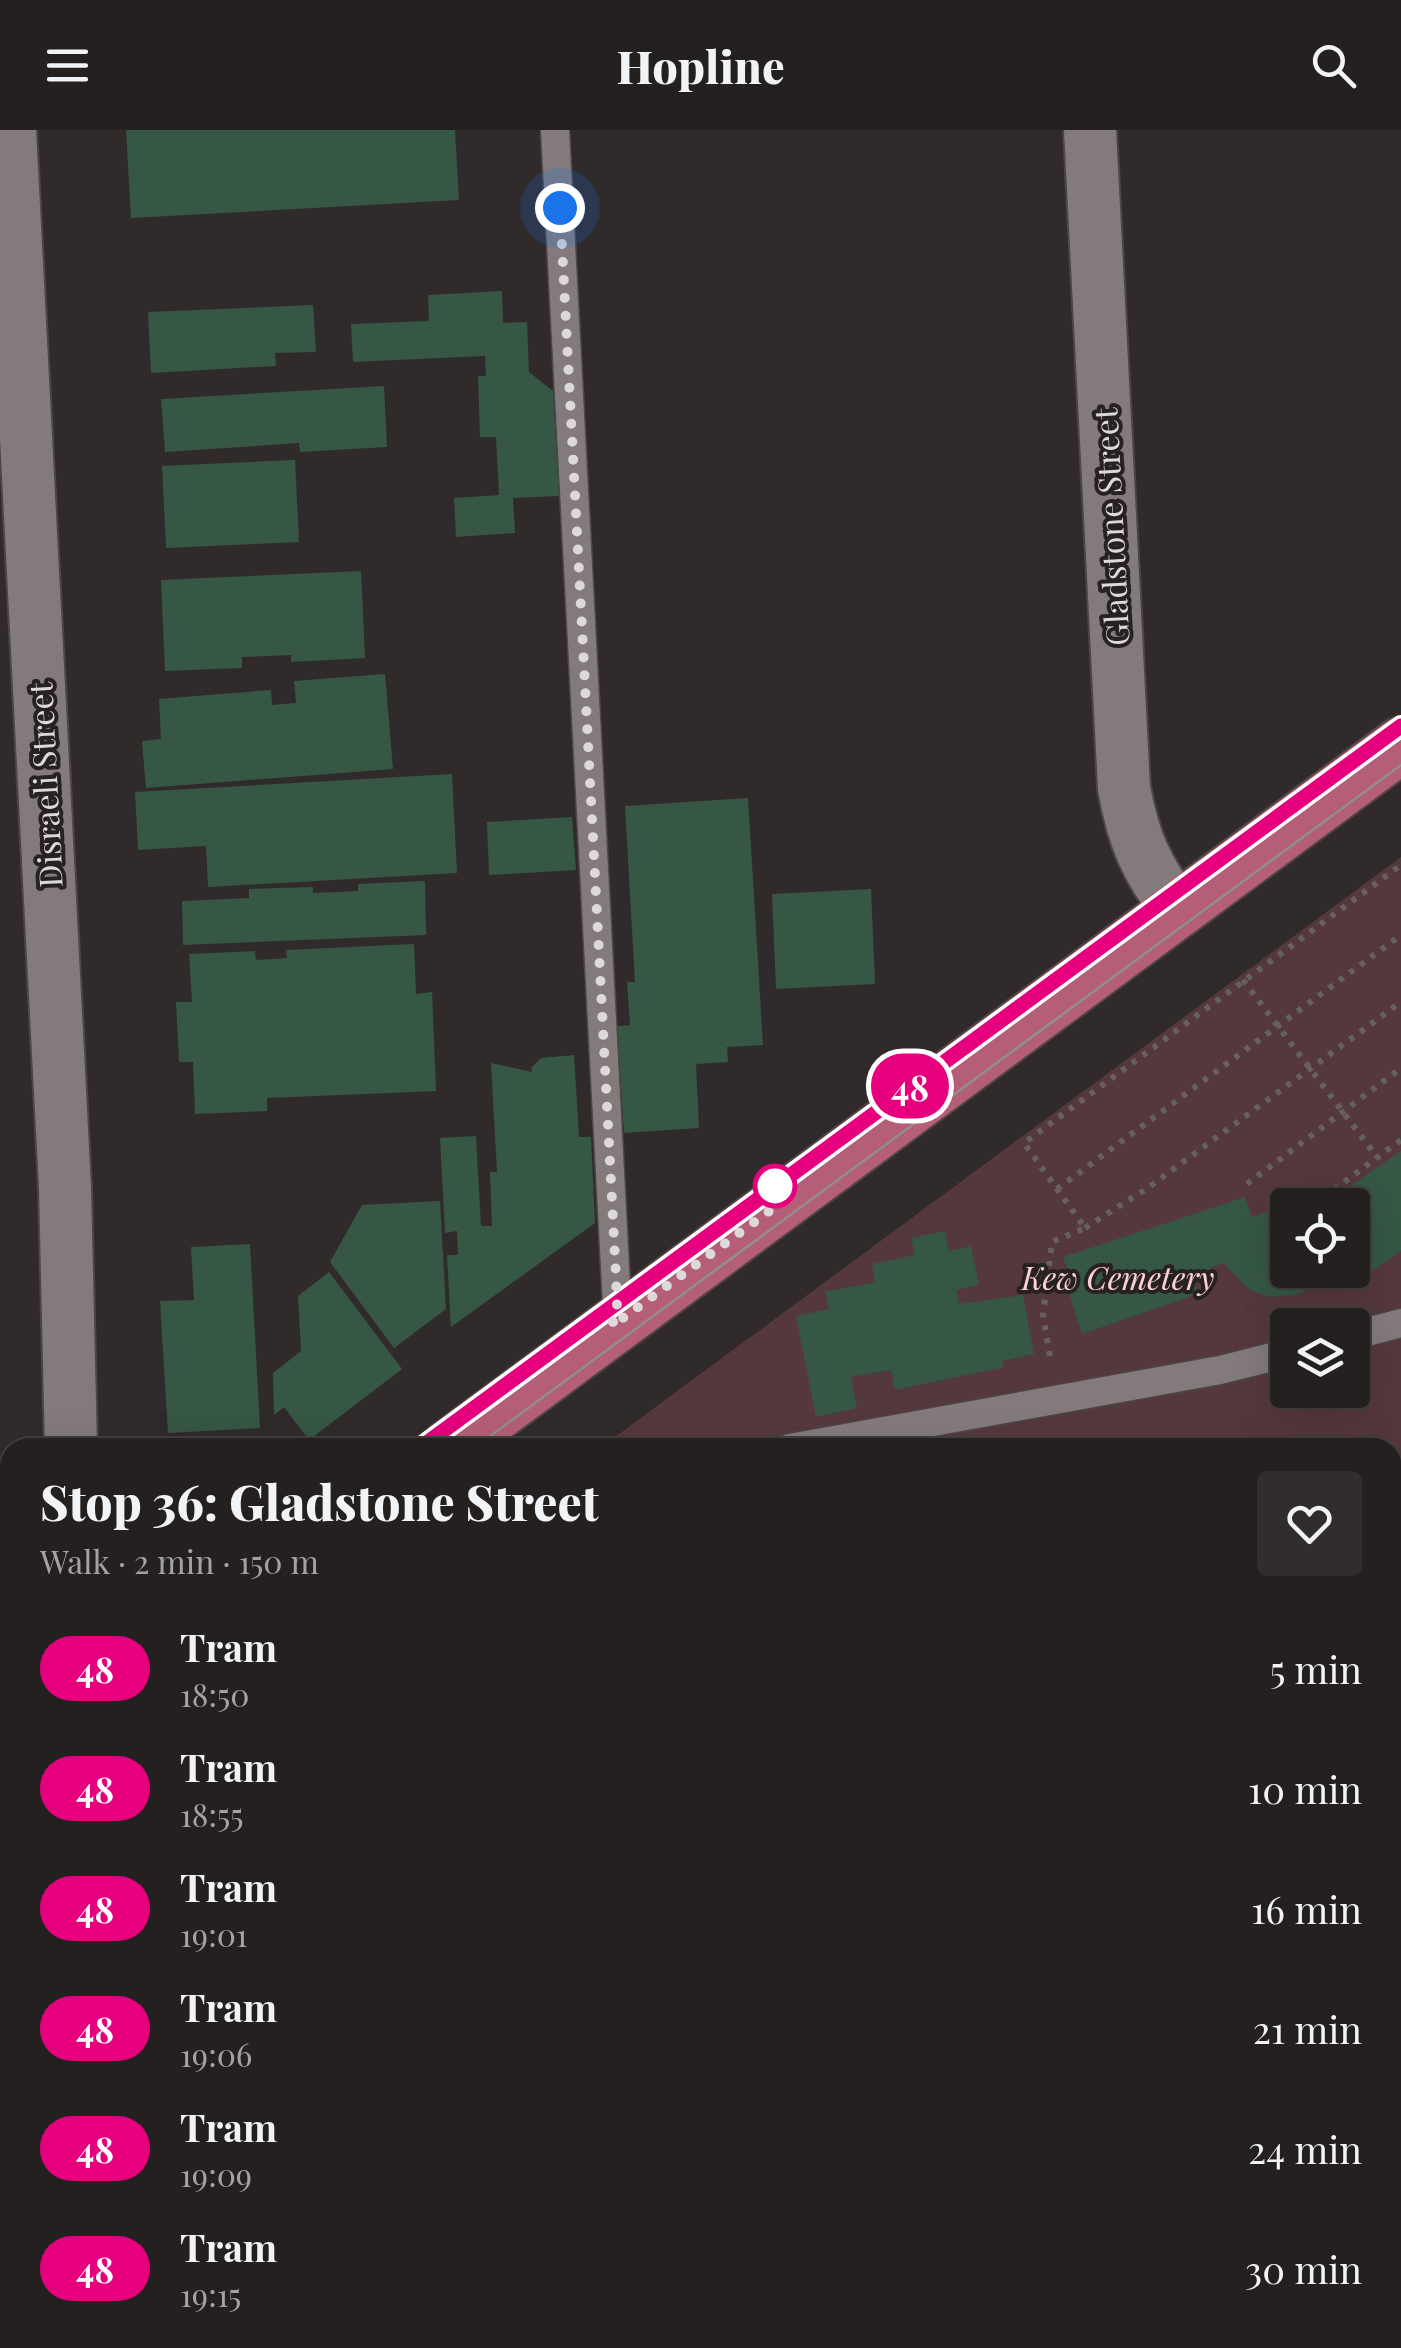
<!DOCTYPE html>
<html lang="en">
<head>
<meta charset="utf-8">
<style>
	body { margin:0; font-family:"Playfair Display",serif; background:#312d2d; color:#f1f3f6; height:100vh; display:flex; flex-direction:column; font-size:38px; white-space:nowrap }
	* { box-sizing:border-box; margin:0 }
	p { font-size:32px; color:#a3a3a5 }
	.icon { flex:none; width:55px; height:55px; fill:none; stroke:currentColor; stroke-width:2; stroke-linecap:round; stroke-linejoin:round }
	.map { position:relative; flex:1; overflow:hidden }
	.side { position:absolute; left:0px; top:1308px; width:1402px; height:912px; display:flex; flex-direction:column; background:#252020; border-radius:30px 30px 0 0; box-shadow:0 10px 40px #0002,0 0 0 2px #423e3e }
	.side>* { flex:none }
	.badge { padding:0 20px; border-radius:32px; font-size:35px; line-height:65px }
	.tools { position:absolute; left:1270px; top:1058px; display:grid; gap:20px }
	.tools a { display:grid; place-items:center; width:100px; height:100px; border-radius:10px; background:#252020; box-shadow:0 10px 40px #0002,0 0 0 2px #423e3e; font-size:50px }
	.you { position:absolute; width:50px; height:50px; margin:-25px; border:8px solid #fff; border-radius:50%; background:#1a73e8; box-shadow:0 0 0 15px #1a73e833 }
	.map>.badge { position:absolute; translate:-50% -50%; box-shadow:0 0 0 5px #fff }
	.round { display:grid; place-items:center; flex:none; width:105px; height:105px; border-radius:10px; background:#312d2d }
	.headline { display:flex; align-items:center; justify-content:space-between; height:170px; padding:0 40px }
	h1 { font-size:48px; font-weight:800; line-height:75px }
	ul { padding:0; list-style:none }
	li { display:flex; align-items:center; gap:30px; height:120px; padding:0 40px }
	li div { flex:1 }
	li b { display:block; font-size:38px }
	li em { font-style:normal }
	li .badge { min-width:110px; font-weight:700; text-align:center }
	header { display:flex; justify-content:space-between; align-items:center; height:130px; padding:0 40px; background:#252020; font-size:45px; font-weight:800 }
	.map>svg:first-child { display:block }
</style>
</head>
<body>
<header><svg class="icon" aria-label="menu" viewBox="0 0 24 24"><path d="M4 6h16M4 12h16M4 18h16"/></svg>Hopline<svg class="icon" aria-label="search" viewBox="0 0 24 24"><circle cx="10" cy="10" r="6"/><path d="M15 15l6 6"/></svg></header>
<div class="map">
<svg width="1401" height="2218" viewBox="0 0 1401 2218">
	<rect width="100%" height="100%" fill="#312a2b"/>
	<path fill="#55383e" fill-rule="evenodd" d="M1401,727v654h-8l-1,-63h-792zM1288,1075h64v65h-64zM1288,1195h64v65h-64z"/>
	<g fill="#365744">
		<path d="M126,0h329l4,70 -328,18z"/>
		<path d="M502,161l1,32 24,-1 2,50 24,19 6,105 -46,2 2,35 -59,4 -2,-39 45,-3 -3,-58h-16l-2,-61h8l-1,-20 -132,6 -2,-38 78,-3 -1,-26z"/>
		<path d="M313,175l3,47 -41,1 1,13 -125,7 -3,-61z"/>
		<path d="M384,256l3,61 -87,5 -1,-9 -134,9 -4,-53z"/>
		<path d="M295,330l4,82 -133,6 -4,-82z"/>
		<path d="M361,441l4,87 -74,4v-7l-49,2v11l-77,3 -4,-91z"/>
		<path d="M385,544l8,95 -247,19 -4,-47 19,-2 -2,-40 112,-9 1,15 24,-2 -2,-22z"/>
		<path d="M452,644l5,99 -249,14 -2,-41 -68,4 -3,-58z"/>
		<path d="M748,668l15,247 -36,2 1,15 -32,2 3,64 -75,5 -7,-107 13,-1 -3,-43h8l-10,-176z"/>
		<path d="M572,687l4,53 -87,5 -2,-53z"/>
		<path d="M425,751l1,54 -243,10 -1,-44 67,-3v-9l64,-2v6l45,-2v-7z"/>
		<path d="M871,759l4,95 -99,5 -4,-95z"/>
		<path d="M414,814l2,50 16,-2 4,99 -169,7v13l-72,3 -2,-52h-14l-3,-60h16l-3,-48 66,-3 1,9 31,-2 -1,-8z"/>
		<path d="M574,925l5,82h12l4,86 -144,104 -4,-72h11l-1,-24 -12,2 -5,-95 36,-2 5,90h11l-2,-54h7l-6,-109 41,9 -1,-4 10,-10z"/>
		<path d="M1401,1021v100l-39,27 -10,-14v-59h-29z"/>
		<path d="M1245,1067l7,20 14,-5 22,4v54h45l-19,13 2,3 -20,9 -28,2 -21,-9 -23,-25 -13,4 2,8 -19,5 4,14 -116,40 -19,-60 5,-2 -5,-15z"/>
		<path d="M440,1071l6,108 -52,39 -64,-86 32,-57z"/>
		<path d="M945,1101l4,20 22,-5 8,39 -23,5 3,14 64,-9 11,59 -31,7 1,6 -109,23 -4,-20 -40,7 6,31 -41,9 -20,-101 33,-7 -4,-17 50,-10 -3,-18 43,-9 -4,-17z"/>
		<path d="M250,1114l10,184 -92,5 -8,-132 34,-1 -3,-53z"/>
		<path d="M329,1142l73,97 -93,71 -25,-33 -10,8 -1,-42 28,-22 -3,-55z"/>
		<path d="M4,1775h6v219h-10v-203l5,1z"/>
		<path d="M0,2201h10v9h130v8h-140z"/>
		<path d="M721,2210h252v8h-251z"/>
		<path d="M503,2211v7h-60v-3z"/>
	</g>
	<g fill="none" stroke-linecap="round" stroke-linejoin="round">
		<defs>
			<g id="lane">
				<path d="M555,0l62,1175 -5,21"/>
				<path d="M1352,1206l49,-13"/>
				<path d="M790,1318l430,-78 68,-17"/>
				<path d="M1392,2128h9"/>
				<path d="M1099,2210l1,8"/>
			</g>
			<g id="street">
				<path d="M10,0l55,1057 6,261"/>
				<path d="M1090,0l34,658c9,50 22,81 54,122"/>
				<path d="M616,2210v8"/>
			</g>
			<path id="secondary" d="M1392,1489h9"/>
			<g id="primary">
				<path d="M449,1318l952,-703"/>
				<path d="M0,1647l10,-7"/>
			</g>
		</defs>
		<use href="#lane" stroke="#4c4647" stroke-width="31"/>
		<use href="#street" stroke="#4c4647" stroke-width="56"/>
		<use href="#secondary" stroke="#4c4647" stroke-width="59"/>
		<use href="#primary" stroke="#4c4647" stroke-width="59"/>
		<g stroke="#666061" stroke-width="6" stroke-dasharray="5 8" stroke-linecap="butt">
			<path d="M1243,850l134,177"/>
			<path d="M1247,1054l154,-116"/>
			<path d="M1057,1059l344,-254"/>
			<path d="M1313,1075l88,-65"/>
			<path d="M1085,1098l64,-41 252,-185"/>
			<path d="M1050,1226l-7,-41 9,-73 33,-14 -61,-85 377,-278"/>
		</g>
		<use href="#lane" stroke="#837a7c" stroke-width="28"/>
		<use href="#street" stroke="#837a7c" stroke-width="52"/>
		<use href="#secondary" stroke="#837a7c" stroke-width="55"/>
		<use href="#primary" stroke="#b45f77" stroke-width="55"/>
		<g stroke="#928d8e" stroke-width="2.5">
			<path d="M420,1318l981,-722"/>
			<path d="M474,1318l927,-683"/>
			<path d="M0,1628l10,-7"/>
			<path d="M0,1667l10,-7"/>
		</g>
	</g>
	<g fill="none" stroke-linecap="round" stroke-linejoin="round">
		<defs>
			<path id="line" d="M420,1318l981,-722"/>
		</defs>
		<use href="#line" stroke="#fff" stroke-width="22"/>
		<use href="#line" stroke="#e6007e" stroke-width="15"/>
		<path stroke="#ddd8d9" stroke-width="10" stroke-dasharray="0 18" d="M560,78l56,1069 1,29 -5,20 167,-122 -4,-18"/>
	</g>
	<circle fill="#fff" stroke="#e6007e" stroke-width="5" cx="775" cy="1056" r="20"/>
	<g text-anchor="middle" dominant-baseline="central" stroke-width="8" stroke-linejoin="round" paint-order="stroke">
		<g font-size="32" fill="#ddd8d9" stroke="#282122">
			<text transform="translate(1110 397) rotate(-93)">Gladstone Street</text>
			<text transform="translate(44 655) rotate(-93)">Disraeli Street</text>
		</g>
		<g font-size="32" font-style="italic" fill="#fbd1d8" stroke="#282122">
			<text x="1118" y="1146">Kew Cemetery</text>
		</g>
	</g>
</svg>
<div class="tools">
<a><svg class="icon" aria-label="locate" viewBox="0 0 24 24"><circle cx="12" cy="12" r="6"/><path d="M12 2v4M12 18v4M2 12h4M18 12h4"/></svg></a>
<a><svg class="icon" aria-label="layers" viewBox="0 0 24 24"><path d="M12 4l9 5-9 5-9-5zM3 14l9 5 9-5"/></svg></a>
</div>
<div class="you" style="left:560px;top:78px"></div>
<b class="badge" style="left:910px;top:956px;background:#e6007e;color:#fff">48</b>
<section class="side">
<div class="headline"><div><h1>Stop 36: Gladstone Street</h1><p>Walk · 2 min · 150 m</p></div><a class="round"><svg class="icon" aria-label="heart" viewBox="0 0 24 24"><path d="M12 20l-8-8c-3-5 5-10 8-4 3-6 11-1 8 4z"/></svg></a></div>
<ul>
<li><span class="badge" style="background:#e6007e;color:#fff">48</span><div><b>Tram</b><p>18:50</p></div><em>5 min</em></li>
<li><span class="badge" style="background:#e6007e;color:#fff">48</span><div><b>Tram</b><p>18:55</p></div><em>10 min</em></li>
<li><span class="badge" style="background:#e6007e;color:#fff">48</span><div><b>Tram</b><p>19:01</p></div><em>16 min</em></li>
<li><span class="badge" style="background:#e6007e;color:#fff">48</span><div><b>Tram</b><p>19:06</p></div><em>21 min</em></li>
<li><span class="badge" style="background:#e6007e;color:#fff">48</span><div><b>Tram</b><p>19:09</p></div><em>24 min</em></li>
<li><span class="badge" style="background:#e6007e;color:#fff">48</span><div><b>Tram</b><p>19:15</p></div><em>30 min</em></li>
</ul>
</section>
</div>
</body>
</html>
